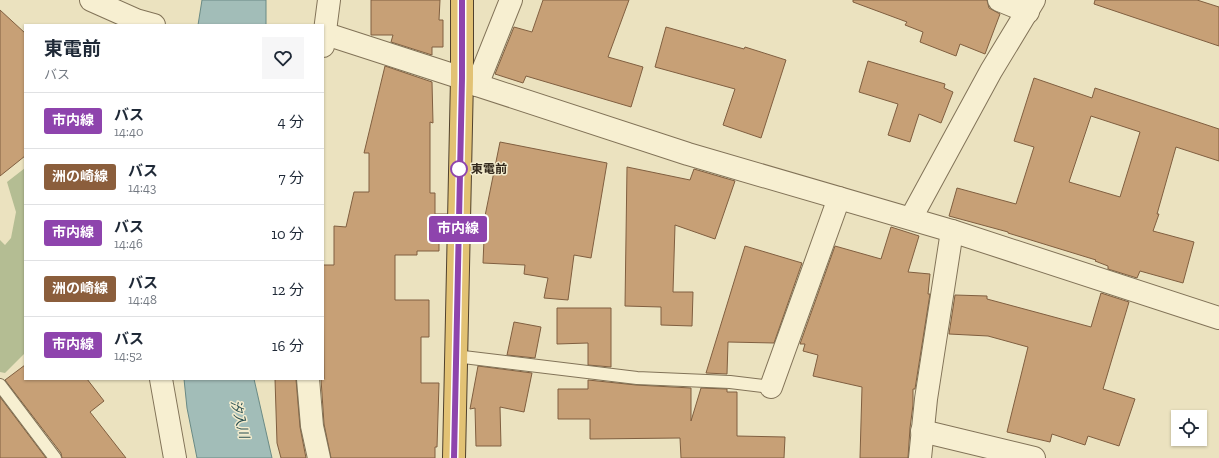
<!DOCTYPE html>
<html lang="ja">
<head>
<meta charset="utf-8">
<style>
	body { margin:0; font-family:"Zilla Slab","Noto Sans JP",serif; background:#f6f6f7; color:#1f2937; height:100vh; display:flex; flex-direction:column; font-size:15px; white-space:nowrap }
	* { box-sizing:border-box; margin:0 }
	p { font-size:13px; color:#747a83 }
	.icon { flex:none; width:22px; height:22px; fill:none; stroke:currentColor; stroke-width:2; stroke-linecap:round; stroke-linejoin:round }
	.map { position:relative; flex:1; overflow:hidden }
	.sheet { position:absolute; left:24px; top:24px; width:300px; height:356px; display:flex; flex-direction:column; background:#fff; border-radius:0px; box-shadow:0 1px 3px #0004 }
	.sheet>* { flex:none }
	.badge { padding:0 8px; border-radius:3px; font-size:14px; line-height:26px }
	.controls { position:absolute; left:1171px; top:410px; display:grid; gap:8px }
	.controls a { display:grid; place-items:center; width:36px; height:36px; border-radius:0px; background:#fff; box-shadow:0 1px 3px #0004; font-size:20px }
	.map>.badge { position:absolute; translate:-50% -50%; box-shadow:0 0 0 2px #fff }
	.round { display:grid; place-items:center; flex:none; width:42px; height:42px; border-radius:0px; background:#f6f6f7 }
	.summary { display:flex; align-items:center; justify-content:space-between; height:68px; padding:0 20px }
	h1 { font-size:19px; font-weight:700; line-height:30px }
	ul { padding:0; list-style:none }
	li { display:flex; align-items:center; gap:12px; height:56px; padding:0 20px; border-top:1px solid #e0e1e3 }
	li div { flex:1 }
	li b { display:block; font-size:15px }
	li em { font-style:normal }
	li .badge { min-width:44px; font-weight:700; text-align:center }
	.map>svg:first-child { display:block }
</style>
</head>
<body>
<div class="map">
<svg width="1219" height="458" viewBox="0 0 1219 458">
	<rect width="100%" height="100%" fill="#ebe2bf"/>
	<path fill="#b4bd93" d="M25,168v185l-20,20 -5,-1v-132l5,5 6,-7 5,-26 -9,-30z"/>
	<g fill="#a2bdb8" stroke="#6a8a85">
		<path d="M202,0h64v25h-68z"/>
		<path d="M184,379h70l18,79h-75l-10,-50z"/>
	</g>
	<g fill="#c7a076" stroke="#805f40" fill-rule="evenodd">
		<path d="M371,0h69l-1,20h4v27h-11v8l-41,-13 2,-7h-22z"/>
		<path d="M543,0h86l-21,57 35,10 -12,40 -105,-31 -3,7 -28,-9 19,-47 18,5z"/>
		<path d="M853,0h134l2,8 11,6 -15,40 -25,-10 -4,12 -36,-14 3,-10 -18,-7 2,-3 -54,-20z"/>
		<path d="M1095,0h102l22,7v39l-125,-42z"/>
		<path d="M0,10l25,23v123l-25,20z"/>
		<path d="M666,27l78,22 1,-2 41,13 -25,78 -38,-13 12,-36 -80,-22z"/>
		<path d="M868,61l77,23 -1,4 9,4 -12,31 -22,-9 -9,28 -22,-7 10,-31 -39,-12z"/>
		<path d="M385,66l47,16 1,41 -3,-1v71h5v21h12l-1,23 -7,-1v15h-22v4h-22v45h34v37h-8v46h18l-2,64h-2v11h-104l-7,-34 -3,-45h3l-1,-114h11v-39l12,1 8,-35h15v-39h-5z"/>
		<path d="M1034,78l58,20 3,-10 124,41v32l-43,-14 -19,67h2l-6,17 41,11 -11,41 -43,-12 -3,7 -29,-9v-3l-13,-5 1,-1 -88,-27v-1l-59,-16 8,-28 59,16 18,-57 -20,-6zM1091,116l49,16 -20,65 -51,-15z"/>
		<path d="M500,142l107,21 -16,95 -17,-3 -6,45 -24,-2 4,-20 -24,-4 1,-9 -42,-2 1,-24 -13,-1 1,-23 13,1z"/>
		<path d="M627,167l63,13 4,-11 41,12 -20,58 -40,-14 -2,67h20l-1,34 -31,-1v-18l-36,-1z"/>
		<path d="M891,227l28,9 -11,36 22,2 -2,20h2l-15,95h-2v16l-3,23 -2,30h-48l2,-71 -49,-11 5,-21 -15,-4 2,-7h-5l35,-98 46,13z"/>
		<path d="M745,246l57,17 -28,80 -46,-1 -1,32 -21,-1z"/>
		<path d="M1101,293l28,9 -26,87 32,10 -16,47 -31,-10 -3,9 -33,-11 -2,8 -43,-10 21,-85 -40,-11 -39,-2 6,-39 32,1v3l104,28z"/>
		<path d="M557,308h54v59l-23,-2v-22l-31,1z"/>
		<path d="M514,322l27,5 -6,31 -28,-3z"/>
		<path d="M25,365v14h62l17,22 -14,11 36,46h-64l-1,-5 -56,-73z"/>
		<path d="M478,366l54,7 -8,39 -24,-5 1,39h-25l-1,-38 -5,1z"/>
		<path d="M275,379h21l4,48 6,31h-25l-4,-15z"/>
		<path d="M588,380l48,5 55,3v33l10,-33 26,1v3h10v44l48,1 -1,21h-103l-1,-20 -90,1v-20h-32v-30h30z"/>
		<path d="M0,397l46,61h-46z"/>
	</g>
	<g fill="none" stroke-linecap="round" stroke-linejoin="round">
		<defs>
			<g id="service">
				<path d="M455,356l182,22 93,4 41,5"/>
				<path d="M0,385l55,73"/>
			</g>
			<g id="minor">
				<path d="M91,0l45,20 18,5"/>
				<path d="M999,0l29,12"/>
				<path d="M323,33l139,45 15,7 211,69 264,77 267,87"/>
				<path d="M323,46l6,-46"/>
				<path d="M477,85l34,-85"/>
				<path d="M911,218l80,-147 43,-71"/>
				<path d="M161,379l14,79"/>
				<path d="M308,379l4,47 7,32"/>
				<path d="M771,387l68,-189"/>
				<path d="M922,431l112,27"/>
				<path d="M920,458l6,-59 26,-168"/>
			</g>
			<path id="trunk" d="M454,458l8,-380v-78"/>
		</defs>
		<use href="#service" stroke="#827358" stroke-width="14"/>
		<use href="#minor" stroke="#827358" stroke-width="24"/>
		<use href="#trunk" stroke="#50412d" stroke-width="24"/>
		<use href="#service" stroke="#f7efd1" stroke-width="12"/>
		<use href="#minor" stroke="#f7efd1" stroke-width="22"/>
		<use href="#trunk" stroke="#e2c274" stroke-width="22"/>
	</g>
	<g fill="none" stroke-linecap="round" stroke-linejoin="round">
		<defs>
			<path id="line" d="M454,458l8,-380v-78"/>
		</defs>
		<use href="#line" stroke="#fff" stroke-width="9"/>
		<use href="#line" stroke="#8e44ad" stroke-width="6"/>
	</g>
	<circle fill="#fff" stroke="#8e44ad" stroke-width="2" cx="459" cy="169" r="8"/>
	<g text-anchor="middle" dominant-baseline="central" stroke-width="3" stroke-linejoin="round" paint-order="stroke">
		<g font-size="12" font-weight="bold" fill="#33291c" stroke="#f3ecce" text-anchor="start">
			<text x="471" y="169">東電前</text>
		</g>
		<g font-size="13" font-style="italic" fill="#2c5152" stroke="#f3ecce">
			<text transform="translate(240 419) rotate(76)">汐入川</text>
		</g>
	</g>
</svg>
<div class="controls">
<a><svg class="icon" aria-label="locate" viewBox="0 0 24 24"><circle cx="12" cy="12" r="6"/><path d="M12 2v4M12 18v4M2 12h4M18 12h4"/></svg></a>
</div>
<b class="badge" style="left:458px;top:229px;background:#8e44ad;color:#fff">市内線</b>
<section class="sheet">
<div class="summary"><div><h1>東電前</h1><p>バス</p></div><a class="round"><svg class="icon" aria-label="heart" viewBox="0 0 24 24"><path d="M12 20l-8-8c-3-5 5-10 8-4 3-6 11-1 8 4z"/></svg></a></div>
<ul>
<li><span class="badge" style="background:#8e44ad;color:#fff">市内線</span><div><b>バス</b><p>14:40</p></div><em>4 分</em></li>
<li><span class="badge" style="background:#8b5e3c;color:#fff">洲の崎線</span><div><b>バス</b><p>14:43</p></div><em>7 分</em></li>
<li><span class="badge" style="background:#8e44ad;color:#fff">市内線</span><div><b>バス</b><p>14:46</p></div><em>10 分</em></li>
<li><span class="badge" style="background:#8b5e3c;color:#fff">洲の崎線</span><div><b>バス</b><p>14:48</p></div><em>12 分</em></li>
<li><span class="badge" style="background:#8e44ad;color:#fff">市内線</span><div><b>バス</b><p>14:52</p></div><em>16 分</em></li>
</ul>
</section>
</div>
</body>
</html>
